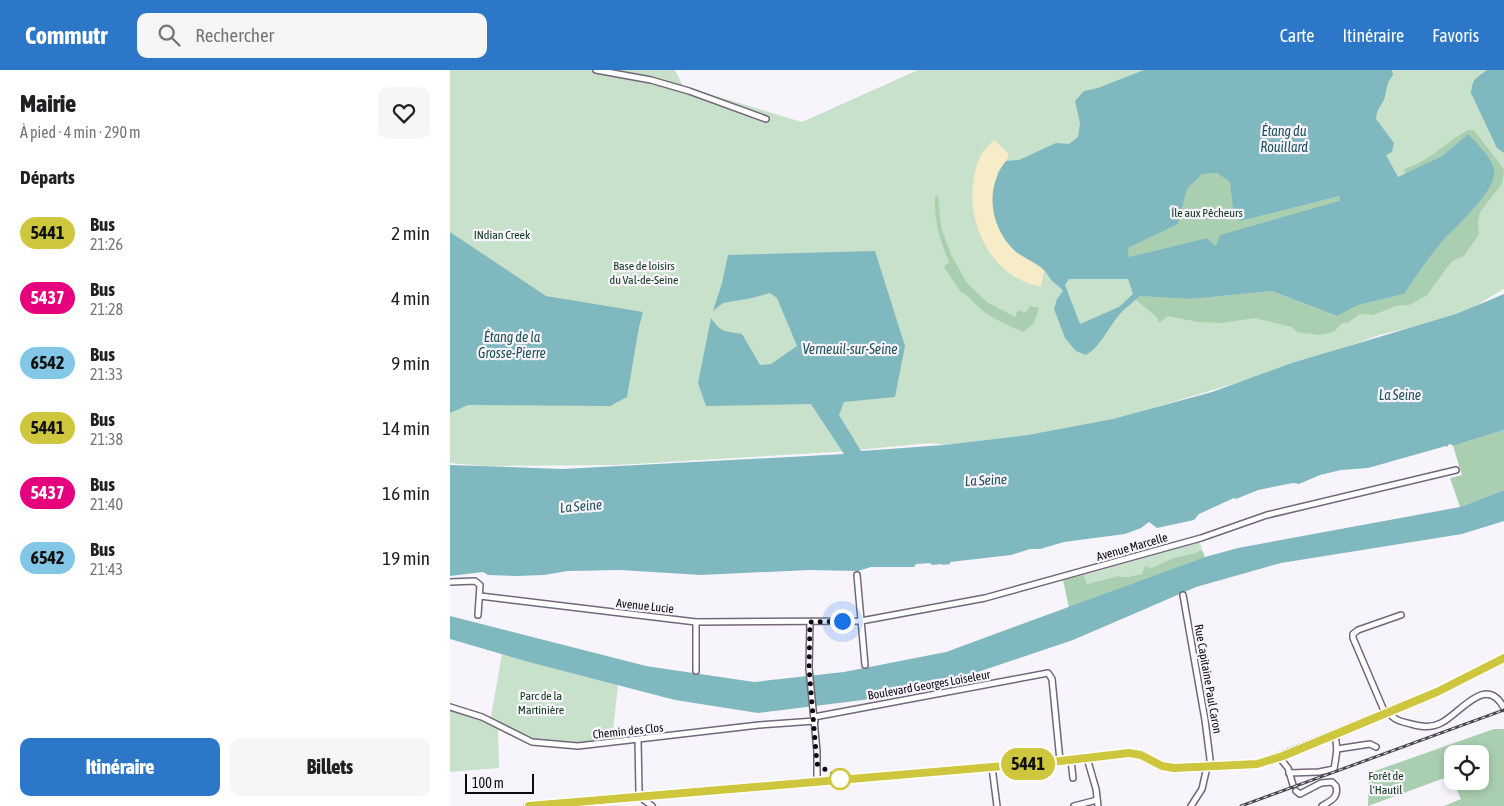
<!DOCTYPE html>
<html lang="fr">
<head>
<meta charset="utf-8">
<style>
	body { margin:0; font-family:"Asap Condensed",sans-serif; background:#f6f6f6; color:#202124; height:100vh; display:flex; flex-direction:column; font-size:19px; white-space:nowrap }
	* { box-sizing:border-box; margin:0 }
	p { font-size:16px; color:#757577 }
	.icon { flex:none; width:28px; height:28px; fill:none; stroke:currentColor; stroke-width:2; stroke-linecap:round; stroke-linejoin:round }
	.map { position:relative; flex:1; overflow:hidden }
	.panel { display:flex; flex-direction:column; background:#fff; width:450px }
	.panel>* { flex:none }
	.badge { padding:0 10px; border-radius:16px; font-size:18px; line-height:32px }
	.tools { position:absolute; left:994px; top:675px; display:grid; gap:10px }
	.tools a { display:grid; place-items:center; width:45px; height:45px; border-radius:10px; background:#fff; box-shadow:0 2px 8px #0003; font-size:25px }
	.scale { position:absolute; left:15px; bottom:12px; width:69px; box-sizing:border-box; padding-left:5px; border:2px solid #0d0a11; border-top:0; font-size:14px; line-height:18px; white-space:nowrap; color:#0d0a11; -webkit-text-stroke:4px #f8f4fc; paint-order:stroke }
	.you { position:absolute; width:25px; height:25px; margin:-12px; border:4px solid #fff; border-radius:50%; background:#1a73e8; box-shadow:0 0 0 8px #1a73e833 }
	.map>.badge { position:absolute; translate:-50% -50%; box-shadow:0 0 0 2px #fff }
	h2 { padding:0 20px; font-size:19px; line-height:45px }
	.round { display:grid; place-items:center; flex:none; width:52px; height:52px; border-radius:10px; background:#f6f6f6 }
	.head { display:flex; align-items:center; justify-content:space-between; height:85px; padding:0 20px }
	h1 { font-size:24px; font-weight:800; line-height:38px }
	.cta { display:flex; gap:10px; margin-top:auto; padding:10px 20px }
	.cta a { flex:1; height:58px; border-radius:10px; background:#2c77c7; color:#fff; font-size:20px; font-weight:800; line-height:58px; text-align:center }
	.cta a+a { background:#f6f6f6; color:#202124 }
	ul { padding:0; list-style:none }
	li { display:flex; align-items:center; gap:15px; height:65px; padding:0 20px }
	li div { flex:1 }
	li b { display:block; font-size:19px }
	li em { font-style:normal }
	li .badge { min-width:55px; font-weight:700; text-align:center }
	header { display:flex; align-items:center; gap:30px; box-sizing:border-box; height:70px; padding:0 25px; background:#2c77c7; color:#fff }
	header strong { font-size:24px }
	nav { display:flex; gap:28px; margin-inline-start:auto; font-size:18px }
	.search { width:350px; height:45px; background:#f6f6f6; display:flex; align-items:center; gap:12px; box-sizing:border-box; padding:0 18px; border-radius:10px; color:#757577; font-size:19px }
	main { display:flex; flex:1; min-height:0 }
	.map>svg:first-child { display:block }
</style>
</head>
<body>
<header>
<strong>Commutr</strong>
<div class="search"><svg class="icon" aria-label="search" viewBox="0 0 24 24"><circle cx="10" cy="10" r="6"/><path d="M15 15l6 6"/></svg>Rechercher</div>
<nav><a>Carte</a><a>Itinéraire</a><a>Favoris</a></nav>
</header>
<main>
<section class="panel">
<div class="head"><div><h1>Mairie</h1><p>À pied · 4 min · 290 m</p></div><a class="round"><svg class="icon" aria-label="heart" viewBox="0 0 24 24"><path d="M12 20l-8-8c-3-5 5-10 8-4 3-6 11-1 8 4z"/></svg></a></div>
<h2>Départs</h2>
<ul>
<li><span class="badge" style="background:#cec73d;color:#111">5441</span><div><b>Bus</b><p>21:26</p></div><em>2 min</em></li>
<li><span class="badge" style="background:#e6007e;color:#fff">5437</span><div><b>Bus</b><p>21:28</p></div><em>4 min</em></li>
<li><span class="badge" style="background:#82c8e6;color:#111">6542</span><div><b>Bus</b><p>21:33</p></div><em>9 min</em></li>
<li><span class="badge" style="background:#cec73d;color:#111">5441</span><div><b>Bus</b><p>21:38</p></div><em>14 min</em></li>
<li><span class="badge" style="background:#e6007e;color:#fff">5437</span><div><b>Bus</b><p>21:40</p></div><em>16 min</em></li>
<li><span class="badge" style="background:#82c8e6;color:#111">6542</span><div><b>Bus</b><p>21:43</p></div><em>19 min</em></li>
</ul>
<div class="cta"><a>Itinéraire</a><a>Billets</a></div>
</section>
<div class="map">
<svg width="1054" height="736" viewBox="0 0 1054 736">
	<rect width="100%" height="100%" fill="#f8f4fc"/>
	<g fill="#c8e1cb">
		<path d="M0,0h225l8,16 119,36 116,-52h586v219l-48,28 -77,18 -76,28 -220,66 -139,16 -12,-2 -97,9 -217,13 -133,1 -35,-3z"/>
		<path d="M750,472l2,8 -7,3 -22,5 -31,16 -16,3 -8,-1 -31,8 -3,-9z"/>
		<path d="M52,584l116,31 -6,56 -39,2 -42,-3 -33,-16 1,44 -49,4v-62l40,12z"/>
	</g>
	<g fill="#aacfb0">
		<path d="M1018,60h6l29,38 1,4 -2,12 -22,28 -2,11 1,11 -15,22 -12,5 -25,34 -18,10 -13,1 -23,9 -13,-1 -11,8 -8,2 -7,8 -14,3 -23,-3 -5,-5 -37,-9 -33,5 -24,-1 -30,-6 -9,7 -2,-6 -21,-17 4,-4 50,3 82,-8 64,25 22,-11 46,-11c12,-16 23,-34 36,-50 13,-16 59,-53 54,-76 -4,-13 -17,-24 -26,-34l-26,22 -37,18 -1,-5c25,-7 42,-27 64,-39z"/>
		<path d="M768,103l12,9 3,29 7,10 101,-25 -2,5 -123,45 -9,-8 -78,19 -1,-9 50,-24 9,-35 15,-15z"/>
		<path d="M488,126l3,31 10,28 16,28 20,19 28,15 3,-7 8,3 4,-7 9,2 -5,15 -11,9c-13,-6 -28,-12 -40,-21 -8,-6 -13,-15 -22,-19l-17,-25 5,-5c-9,-21 -15,-41 -14,-65z"/>
		<path d="M1054,360v60l-44,17 -10,-29 12,-3 -9,-29z"/>
		<path d="M752,480l3,7 -136,51 -6,-28 21,-5 3,9 31,-8 8,1 16,-3 3,-7 2,-1 3,3 23,-11 22,-5z"/>
		<path d="M1044,659h10v77h-60l17,-7 -8,-18h27v-27h-28v26l-2,-4 -82,30 1,-33z"/>
	</g>
	<path fill="#f6ecc7" d="M544,70l15,14 -3,7 -9,11 19,79 28,19 -3,17c-49,-9 -76,-63 -67,-110 2,-9 4,-18 9,-25 3,-4 7,-8 11,-12z"/>
	<g fill="#80b8c0" fill-rule="evenodd">
		<path d="M694,0h248l1,5c-7,10 -6,11 -8,22 -3,9 -8,10 -9,22l18,24 -2,9 -6,3 12,22 44,-21 26,-22c9,10 22,21 26,34 5,23 -41,60 -54,76 -13,16 -24,33 -36,50l-46,11 -21,11 -65,-25 -82,8 -50,-3c-7,6 -15,12 -21,19 -11,13 -18,31 -33,40l-10,-4 -11,-13 -11,-29 3,-10 6,-8c-3,-5 -7,-6 -11,-10 -3,-3 -4,-7 -7,-10 -7,-8 -20,-12 -29,-19 -26,-24 -32,-63 -10,-91l13,-1 37,-17 13,1 9,-7 2,-14 -5,-22 9,-10 14,-3zM767,103l13,9 3,29 7,10 100,-25 -1,5 -119,34 -4,11 -9,-8 -78,19 -1,-9 50,-24 9,-35 15,-15zM619,209h59l5,15 -14,13 -39,17 -15,-39z"/>
		<path d="M1037,0h17v83l-7,-5 -26,-55c2,-15 4,-14 16,-23z"/>
		<path d="M0,162l96,64 97,16 -4,15 -12,70 -17,9 -142,-1 -18,8z"/>
		<path d="M425,181l30,95 -10,51 -51,5 -5,13 22,36 83,-6 84,-10 85,-16 99,-27 80,-29 164,-49 48,-20v136l-51,16 -2,-2 -3,1v2l-2,-1 -78,22 -27,2 -21,5 -21,9 -6,-1 -35,7 -22,9 -2,-1 -35,16 -5,6 -37,8 -8,-6 -8,6 -16,6 -61,8 -24,7h-10l-19,6 -61,7v2l-8,1v-1l-10,1 -2,-2 -14,1 -2,3h-43l-13,4 -48,-1 -109,5 -81,-5 -52,1 -24,4 -27,1 -29,-1 -5,-3 -33,4v-111l113,4 281,-15 -33,-50 -105,2 -8,-23 13,-65c10,15 14,13 31,16l18,31 11,-1 26,-18 -20,-48 -7,-5 -18,5 -29,5 -10,8 9,-28 6,-28z"/>
		<path d="M1054,420v31l-42,13 -181,29 -85,24 -123,53 -101,34 -109,26 -105,13 -83,-13 -146,-38 -79,-23v-23l196,50 108,16 90,-10 102,-20 259,-95 33,-9 222,-41z"/>
	</g>
	<g fill="none" stroke-linecap="round" stroke-linejoin="round">
		<defs>
			<g id="minor">
				<path d="M146,0l55,10 38,11 77,28"/>
				<path d="M407,505l8,90"/>
				<path d="M0,512l25,-1 5,4 -2,30"/>
				<path d="M733,525l22,125 6,47"/>
				<path d="M30,526l216,26 165,-1 124,-23 216,-60 66,-23 189,-45"/>
				<path d="M360,552l-1,46 8,83v30"/>
				<path d="M246,601v-49"/>
				<path d="M0,637l32,10 50,25 46,4 181,-21 56,-4"/>
				<path d="M938,642c8,9 11,9 23,12 11,3 20,4 30,-1 19,-9 45,-50 63,-15"/>
				<path d="M935,643l-32,-75v-4l5,-4 43,-15"/>
				<path d="M364,647l234,-44 4,6 8,82"/>
				<path d="M188,670l1,51 5,9 8,6"/>
				<path d="M887,679l33,-5 6,3"/>
				<path d="M829,687l9,11 5,17"/>
				<path d="M637,688l9,31 2,17"/>
				<path d="M621,690l2,18"/>
				<path d="M542,697l5,39"/>
				<path d="M839,703l30,-1 15,-3c2,-13 5,-23 0,-34"/>
				<path d="M846,721l4,3 21,-11 11,-1 4,4c3,12 -6,15 -14,20"/>
				<path d="M624,736l23,-6"/>
				<path d="M741,736l11,-17 5,-22"/>
			</g>
			<path id="major" d="M78,736l524,-44 77,-9 12,2 21,11 12,2 83,-4 26,-9 154,-63 67,-34"/>
		</defs>
		<use href="#minor" stroke="#72677a" stroke-width="8"/>
		<use href="#major" stroke="#72677a" stroke-width="9"/>
		<use href="#minor" stroke="#fff" stroke-width="5"/>
		<use href="#major" stroke="#fff" stroke-width="6"/>
		<defs>
			<path id="rail" d="M791,736l263,-96"/>
		</defs>
		<use href="#rail" stroke="#4a474e" stroke-width="3"/>
		<use href="#rail" stroke="#f8f4fc" stroke-width="1" stroke-dasharray="4" stroke-linecap="butt"/>
	</g>
	<g fill="none" stroke-linecap="round" stroke-linejoin="round">
		<defs>
			<path id="line" d="M79,736l523,-44 77,-9 12,2 21,11 12,2 83,-4 26,-8 154,-64 67,-34"/>
		</defs>
		<use href="#line" stroke="#fff" stroke-width="11"/>
		<use href="#line" stroke="#cec73d" stroke-width="8"/>
		<path stroke="#0d0a11" stroke-width="5" stroke-dasharray="0 9" d="M390,709l-23,-15 -8,-96 1,-46 32,-1"/>
	</g>
	<circle fill="#fff" stroke="#cec73d" stroke-width="2.5" cx="390" cy="709" r="10"/>
	<g text-anchor="middle" dominant-baseline="central" stroke-width="4.5" stroke-linejoin="round" paint-order="stroke">
		<g font-size="12" fill="#0e391a" stroke="#f8f4fc">
			<text x="757" y="143">Île aux Pêcheurs</text>
			<text x="52" y="165">INdian Creek</text>
			<text x="194" y="196">Base de loisirs<tspan x="194" dy="14">du Val-de-Seine</tspan></text>
			<text x="91" y="626">Parc de la<tspan x="91" dy="14">Martinière</tspan></text>
			<text x="936" y="706">Forêt de<tspan x="936" dy="14">l'Hautil</tspan></text>
		</g>
		<g font-size="12" fill="#0d0a11" stroke="#f8f4fc">
			<text transform="translate(682 477) rotate(-16)">Avenue Marcelle</text>
			<text transform="translate(195 536) rotate(6)">Avenue Lucie</text>
			<text transform="translate(758 609) rotate(80)">Rue Capitaine Paul Caron</text>
			<text transform="translate(479 615) rotate(-10)">Boulevard Georges Loiseleur</text>
			<text transform="translate(178 661) rotate(-6)">Chemin des Clos</text>
		</g>
		<g font-size="14" font-style="italic" fill="#205158" stroke="#f8f4fc">
			<text x="834" y="61">Étang du<tspan x="834" dy="16">Rouillard</tspan></text>
			<text x="62" y="267">Étang de la<tspan x="62" dy="16">Grosse-Pierre</tspan></text>
			<text x="400" y="279">Verneuil-sur-Seine</text>
			<text x="950" y="325">La Seine</text>
			<text transform="translate(536 410) rotate(-3)">La Seine</text>
			<text transform="translate(131 436) rotate(-5)">La Seine</text>
		</g>
	</g>
</svg>
<div class="tools">
<a><svg class="icon" aria-label="locate" viewBox="0 0 24 24"><circle cx="12" cy="12" r="6"/><path d="M12 2v4M12 18v4M2 12h4M18 12h4"/></svg></a>
</div>
<div class="scale">100 m</div>
<div class="you" style="left:392px;top:551px"></div>
<b class="badge" style="left:578px;top:694px;background:#cec73d;color:#111">5441</b>
</div>
</main>
</body>
</html>
